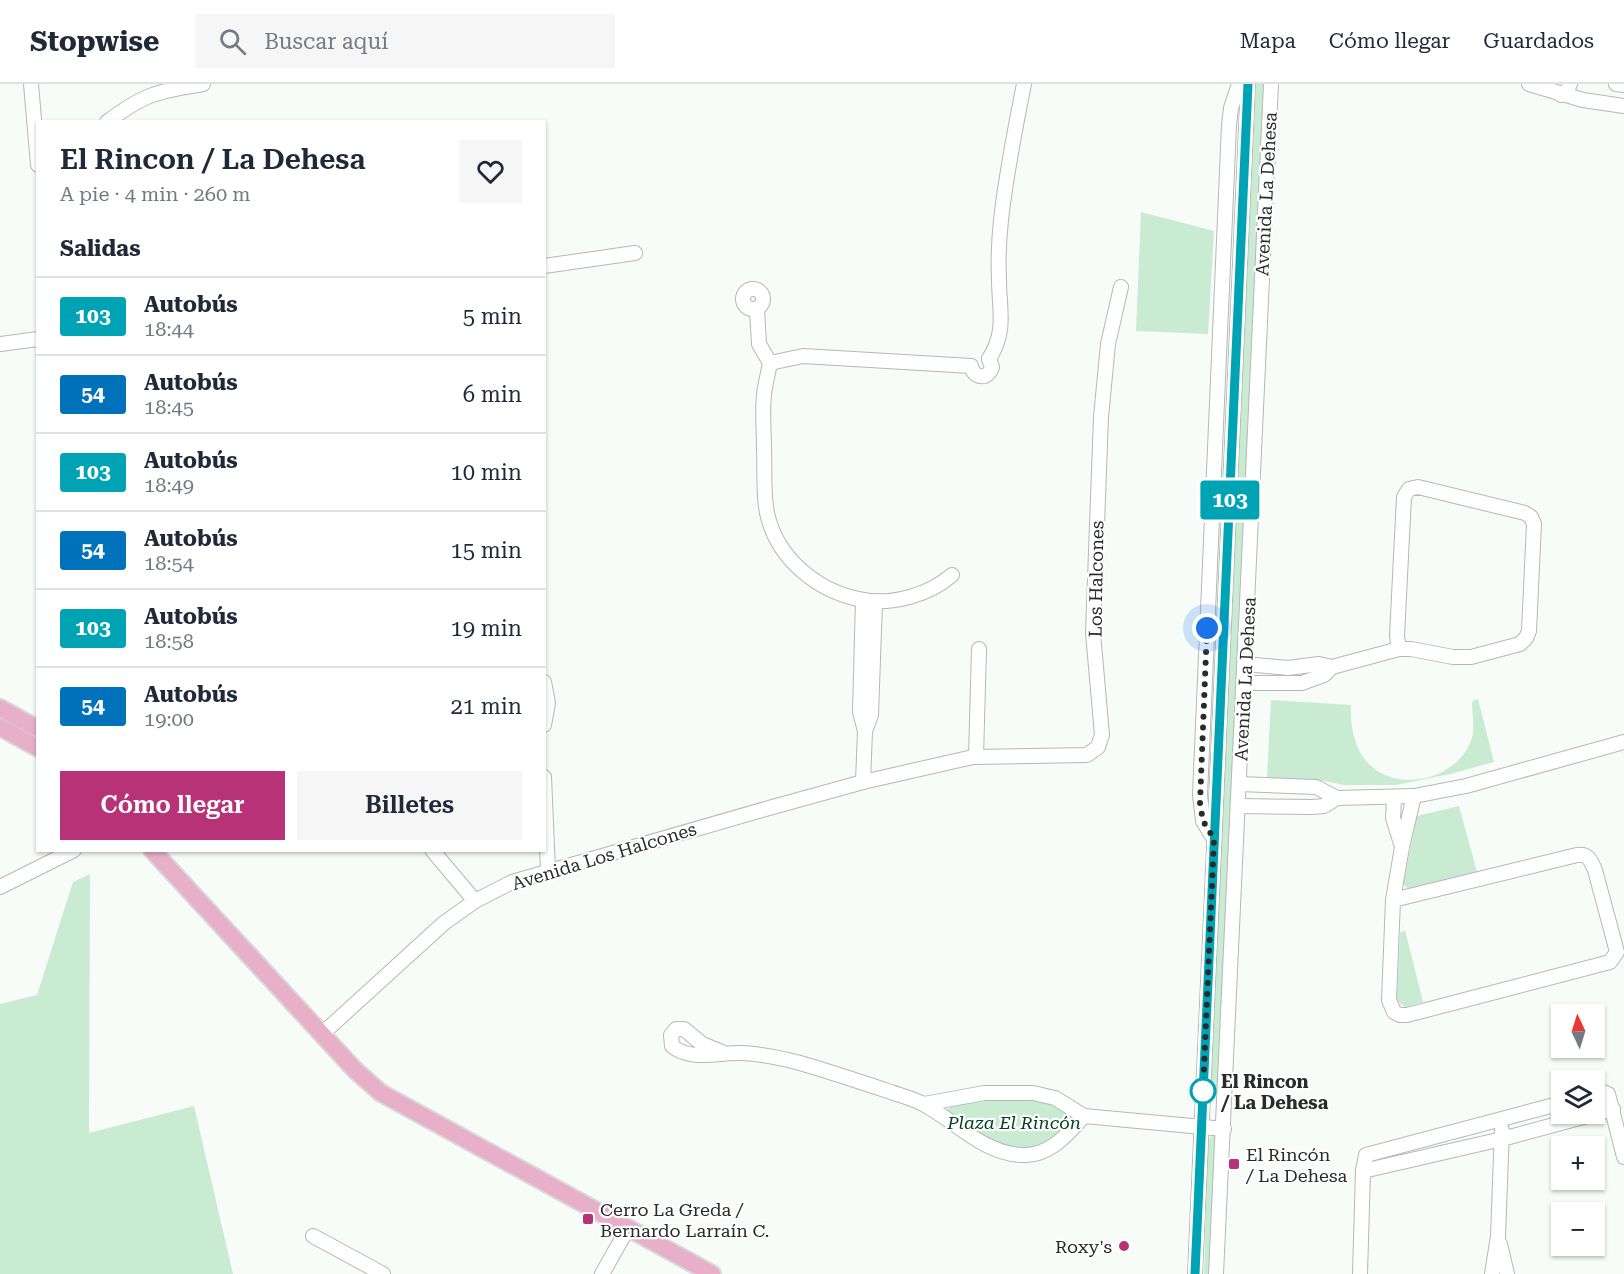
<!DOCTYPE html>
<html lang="es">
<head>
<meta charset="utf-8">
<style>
	body { margin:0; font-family:"Roboto Serif",serif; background:#f6f6f7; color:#1f2937; height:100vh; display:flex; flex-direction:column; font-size:22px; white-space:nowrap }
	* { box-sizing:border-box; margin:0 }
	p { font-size:20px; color:#747a83 }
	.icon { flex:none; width:33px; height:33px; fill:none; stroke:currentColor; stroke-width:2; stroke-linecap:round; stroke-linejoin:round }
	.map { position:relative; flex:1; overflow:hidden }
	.panel { position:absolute; left:36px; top:36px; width:510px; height:732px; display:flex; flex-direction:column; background:#fff; border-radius:0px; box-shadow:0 2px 4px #0004 }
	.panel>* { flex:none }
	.badge { padding:0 12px; border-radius:4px; font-size:21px; line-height:39px }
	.needle { width:39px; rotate:356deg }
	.buttons { position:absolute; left:1551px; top:920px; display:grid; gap:12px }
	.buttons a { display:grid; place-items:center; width:54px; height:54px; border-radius:0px; background:#fff; box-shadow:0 2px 4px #0004; font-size:30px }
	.you { position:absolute; width:30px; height:30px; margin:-15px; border:4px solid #fff; border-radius:50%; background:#1a73e8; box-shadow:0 0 0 9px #1a73e833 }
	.map>.badge { position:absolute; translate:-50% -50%; box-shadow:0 0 0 3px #fff }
	h2 { padding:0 24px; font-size:22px; line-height:54px }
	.round { display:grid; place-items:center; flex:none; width:63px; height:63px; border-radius:0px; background:#f6f6f7 }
	.head { display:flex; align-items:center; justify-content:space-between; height:102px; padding:0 24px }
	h1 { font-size:28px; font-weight:600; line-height:45px }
	.button { display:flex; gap:12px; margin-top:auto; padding:12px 24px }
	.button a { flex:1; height:69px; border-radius:0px; background:#b73277; color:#fff; font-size:24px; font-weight:600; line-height:69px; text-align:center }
	.button a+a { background:#f6f6f7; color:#1f2937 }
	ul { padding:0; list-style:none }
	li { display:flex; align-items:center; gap:18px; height:78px; padding:0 24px; border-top:2px solid #e0e1e3 }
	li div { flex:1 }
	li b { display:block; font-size:22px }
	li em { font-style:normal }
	li .badge { min-width:66px; font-weight:700; text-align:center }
	header { display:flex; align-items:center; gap:36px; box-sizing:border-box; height:84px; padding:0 30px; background:#fff; border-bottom:2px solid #e0e1e3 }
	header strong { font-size:28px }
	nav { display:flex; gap:33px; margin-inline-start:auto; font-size:21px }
	.search { width:420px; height:54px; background:#f6f6f7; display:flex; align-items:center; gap:15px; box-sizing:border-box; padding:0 21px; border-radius:0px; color:#747a83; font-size:22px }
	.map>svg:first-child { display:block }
</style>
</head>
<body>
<header>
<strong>Stopwise</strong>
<div class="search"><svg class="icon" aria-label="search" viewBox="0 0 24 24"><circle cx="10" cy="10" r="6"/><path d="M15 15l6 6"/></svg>Buscar aquí</div>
<nav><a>Mapa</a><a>Cómo llegar</a><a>Guardados</a></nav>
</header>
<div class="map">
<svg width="1624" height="1190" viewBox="0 0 1624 1190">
	<rect width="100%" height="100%" fill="#f7fcf8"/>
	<g fill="#c8ebd1">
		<path d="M1256,0h8l-46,1009 -6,5 -4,-7z"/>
		<path d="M1141,128l73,19 -6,103 -72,-3z"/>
		<path d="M1478,615l16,63 -44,12 -54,11h-53l-18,-4 -58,-3 4,-78 80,5c-1,24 5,55 30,68 33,18 85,-1 92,-40 1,-10 -1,-22 -1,-32z"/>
		<path d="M1459,722l18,66 -69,17 -5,-5 14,-68z"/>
		<path d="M90,790l-1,259 105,-27 39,168h-233v-270l37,-9 36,-113z"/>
		<path d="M1405,846l18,72 -18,5 -8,-6 3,-68z"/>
		<path d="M992,1014h33l23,3 25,15c-8,16 -25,30 -43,33 -26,4 -67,-20 -83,-39l3,-4z"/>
		<path d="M1211,1052h4l2,7 -7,131h-6l4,-130z"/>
	</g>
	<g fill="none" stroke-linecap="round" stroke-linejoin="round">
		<defs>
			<g id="minor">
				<path d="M31,0l7,81"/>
				<path d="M1529,0l54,16 41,6"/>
				<path d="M1616,0l8,1"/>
				<path d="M1561,11l6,-4 3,-7"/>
				<path d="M107,38c37,-28 51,-31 96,-38"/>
				<path d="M544,182l91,-13"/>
				<circle cx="753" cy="215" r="10"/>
				<path d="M757,225l2,35 11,19c-2,11 -5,21 -6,32 -2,18 0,36 0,54 1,21 -1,44 3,64 10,46 51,79 96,87 30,5 66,-5 89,-25"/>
				<path d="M0,260l38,-5"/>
				<path d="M989,275c18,-29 10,-49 10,-80 -1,-19 0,-40 2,-59 5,-46 14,-91 23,-136"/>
				<path d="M770,279l33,-7 168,10"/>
				<path d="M971,282c3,13 17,14 21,1l-3,-8"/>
				<path d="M863,516l-3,112 5,19"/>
				<path d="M1245,580l43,4 31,-4 13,3"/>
				<path d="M544,598l4,21 -4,22"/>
				<path d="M1244,599h58l22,-8 8,-8 67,-18h12l42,8h18l49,-13 6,-6 3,-7 5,-107 -3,-7 -6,-4 -107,-26 -9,2 -5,8 -7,139 2,13"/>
				<path d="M976,673l3,-108"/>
				<path d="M544,693l4,94"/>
				<path d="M863,698l2,-51 6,-16 4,-113"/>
				<path d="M1240,700l76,3 21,11 77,-2 52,-10 158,-44"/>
				<path d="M1394,714l-1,20 9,29"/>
				<path d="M1239,722l73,1 12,-1 13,-8"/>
				<path d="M1214,755l-11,-18 -3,-26 29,-670 2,-17 8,-24"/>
				<path d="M432,766l43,51"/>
				<path d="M0,803l74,-37"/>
				<path d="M1393,816l184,-45c11,-2 14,6 18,15l22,82 -7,10 -203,53h-7l-6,-3 -5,-12 4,-100 9,-53 12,-51"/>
				<path d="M322,950l122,-111 31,-22 37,-19 257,-74 94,-26 110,-25 114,-2 11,-8 4,-12 -9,-102 8,-216 7,-73 13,-57"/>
				<path d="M722,968l-20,-8 -18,-15h-8l-5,6 1,11c19,16 47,6 70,7 20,1 39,5 58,10 31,9 61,19 91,29 11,4 24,7 34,13 31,17 58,48 96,50 28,2 46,-20 63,-39"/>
				<path d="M1594,1010l9,-2 5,2 16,63"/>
				<path d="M924,1020l60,-11h49l22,5 29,18 140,13"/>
				<path d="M1363,1087l139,-32 111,-30"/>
				<path d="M313,1152l70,38"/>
				<path d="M1500,1160l7,30"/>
				<path d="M602,1190l26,-46"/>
				<path d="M1195,1190l53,-1190"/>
				<path d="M1216,1190l55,-1190"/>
				<path d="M1360,1190l3,-103 3,-16 196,-52"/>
				<path d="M1492,1190l6,-38 4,-106"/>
			</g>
			<g id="major">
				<path d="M0,624l38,21"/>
				<path d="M0,643l38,21"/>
				<path d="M152,766l203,220 26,23 331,181"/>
			</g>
		</defs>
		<use href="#minor" stroke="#b4b9b5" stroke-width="16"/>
		<use href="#major" stroke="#d8d9d9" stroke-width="20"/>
		<use href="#minor" stroke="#fff" stroke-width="14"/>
		<use href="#major" stroke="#e7b0c8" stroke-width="16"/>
	</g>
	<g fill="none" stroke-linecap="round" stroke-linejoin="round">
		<defs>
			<path id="line" d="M1195,1190l53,-1190"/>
		</defs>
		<use href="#line" stroke="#fff" stroke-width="14"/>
		<use href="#line" stroke="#00a3b4" stroke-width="9"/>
		<path stroke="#292b2a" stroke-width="6" stroke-dasharray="0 10.8" d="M1203,1007l11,-252 -11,-18 -3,-18 7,-175"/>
	</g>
	<circle fill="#fff" stroke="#00a3b4" stroke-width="3" cx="1203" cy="1007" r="12"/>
	<g fill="#b73277" stroke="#fff" stroke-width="2">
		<rect x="1228" y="1074" width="12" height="12" rx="3"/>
		<rect x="582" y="1129" width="12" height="12" rx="3"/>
		<circle cx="1124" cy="1162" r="6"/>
	</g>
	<g text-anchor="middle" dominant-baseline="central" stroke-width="4.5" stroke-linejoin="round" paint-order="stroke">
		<g font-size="18" fill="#292b2a" stroke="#fff">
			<text transform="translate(1266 110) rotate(-87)">Avenida La Dehesa</text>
			<text transform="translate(1096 495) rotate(-89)">Los Halcones</text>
			<text transform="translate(1245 595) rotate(-87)">Avenida La Dehesa</text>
			<text transform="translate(604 772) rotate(-17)">Avenida Los Halcones</text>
		</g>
		<g font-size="18" font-weight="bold" fill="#292b2a" stroke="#fff" text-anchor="start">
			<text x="1221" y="997">El Rincon<tspan x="1221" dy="21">/ La Dehesa</tspan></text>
		</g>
		<g font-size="18" font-style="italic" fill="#01421f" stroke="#fff">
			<text x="1014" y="1038">Plaza El Rincón</text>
		</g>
		<g font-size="18" fill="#292b2a" stroke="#fff" text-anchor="start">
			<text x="1246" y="1070">El Rincón<tspan x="1246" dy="21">/ La Dehesa</tspan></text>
			<text x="600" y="1125">Cerro La Greda /<tspan x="600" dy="21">Bernardo Larraín C.</tspan></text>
			<text x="1112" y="1162" text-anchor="end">Roxy's</text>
		</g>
	</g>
</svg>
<div class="buttons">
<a><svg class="needle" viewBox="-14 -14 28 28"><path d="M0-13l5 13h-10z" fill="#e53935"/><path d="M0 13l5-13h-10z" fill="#747a83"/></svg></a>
<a><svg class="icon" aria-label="layers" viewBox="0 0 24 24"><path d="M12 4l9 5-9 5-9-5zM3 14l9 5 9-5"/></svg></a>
<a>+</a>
<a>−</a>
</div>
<div class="you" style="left:1207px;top:544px"></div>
<b class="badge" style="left:1230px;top:416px;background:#00a3b4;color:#fff">103</b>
<section class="panel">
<div class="head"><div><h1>El Rincon / La Dehesa</h1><p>A pie · 4 min · 260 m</p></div><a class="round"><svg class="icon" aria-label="heart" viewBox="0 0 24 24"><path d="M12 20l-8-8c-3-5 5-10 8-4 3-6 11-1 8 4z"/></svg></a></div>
<h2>Salidas</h2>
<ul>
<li><span class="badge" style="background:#00a3b4;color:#fff">103</span><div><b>Autobús</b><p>18:44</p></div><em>5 min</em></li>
<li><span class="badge" style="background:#0072bc;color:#fff">54</span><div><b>Autobús</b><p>18:45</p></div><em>6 min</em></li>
<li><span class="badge" style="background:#00a3b4;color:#fff">103</span><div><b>Autobús</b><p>18:49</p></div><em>10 min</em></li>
<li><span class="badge" style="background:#0072bc;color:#fff">54</span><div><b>Autobús</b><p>18:54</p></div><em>15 min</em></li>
<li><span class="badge" style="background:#00a3b4;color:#fff">103</span><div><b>Autobús</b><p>18:58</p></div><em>19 min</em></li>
<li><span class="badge" style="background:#0072bc;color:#fff">54</span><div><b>Autobús</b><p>19:00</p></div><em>21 min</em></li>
</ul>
<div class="button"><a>Cómo llegar</a><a>Billetes</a></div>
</section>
</div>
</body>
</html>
